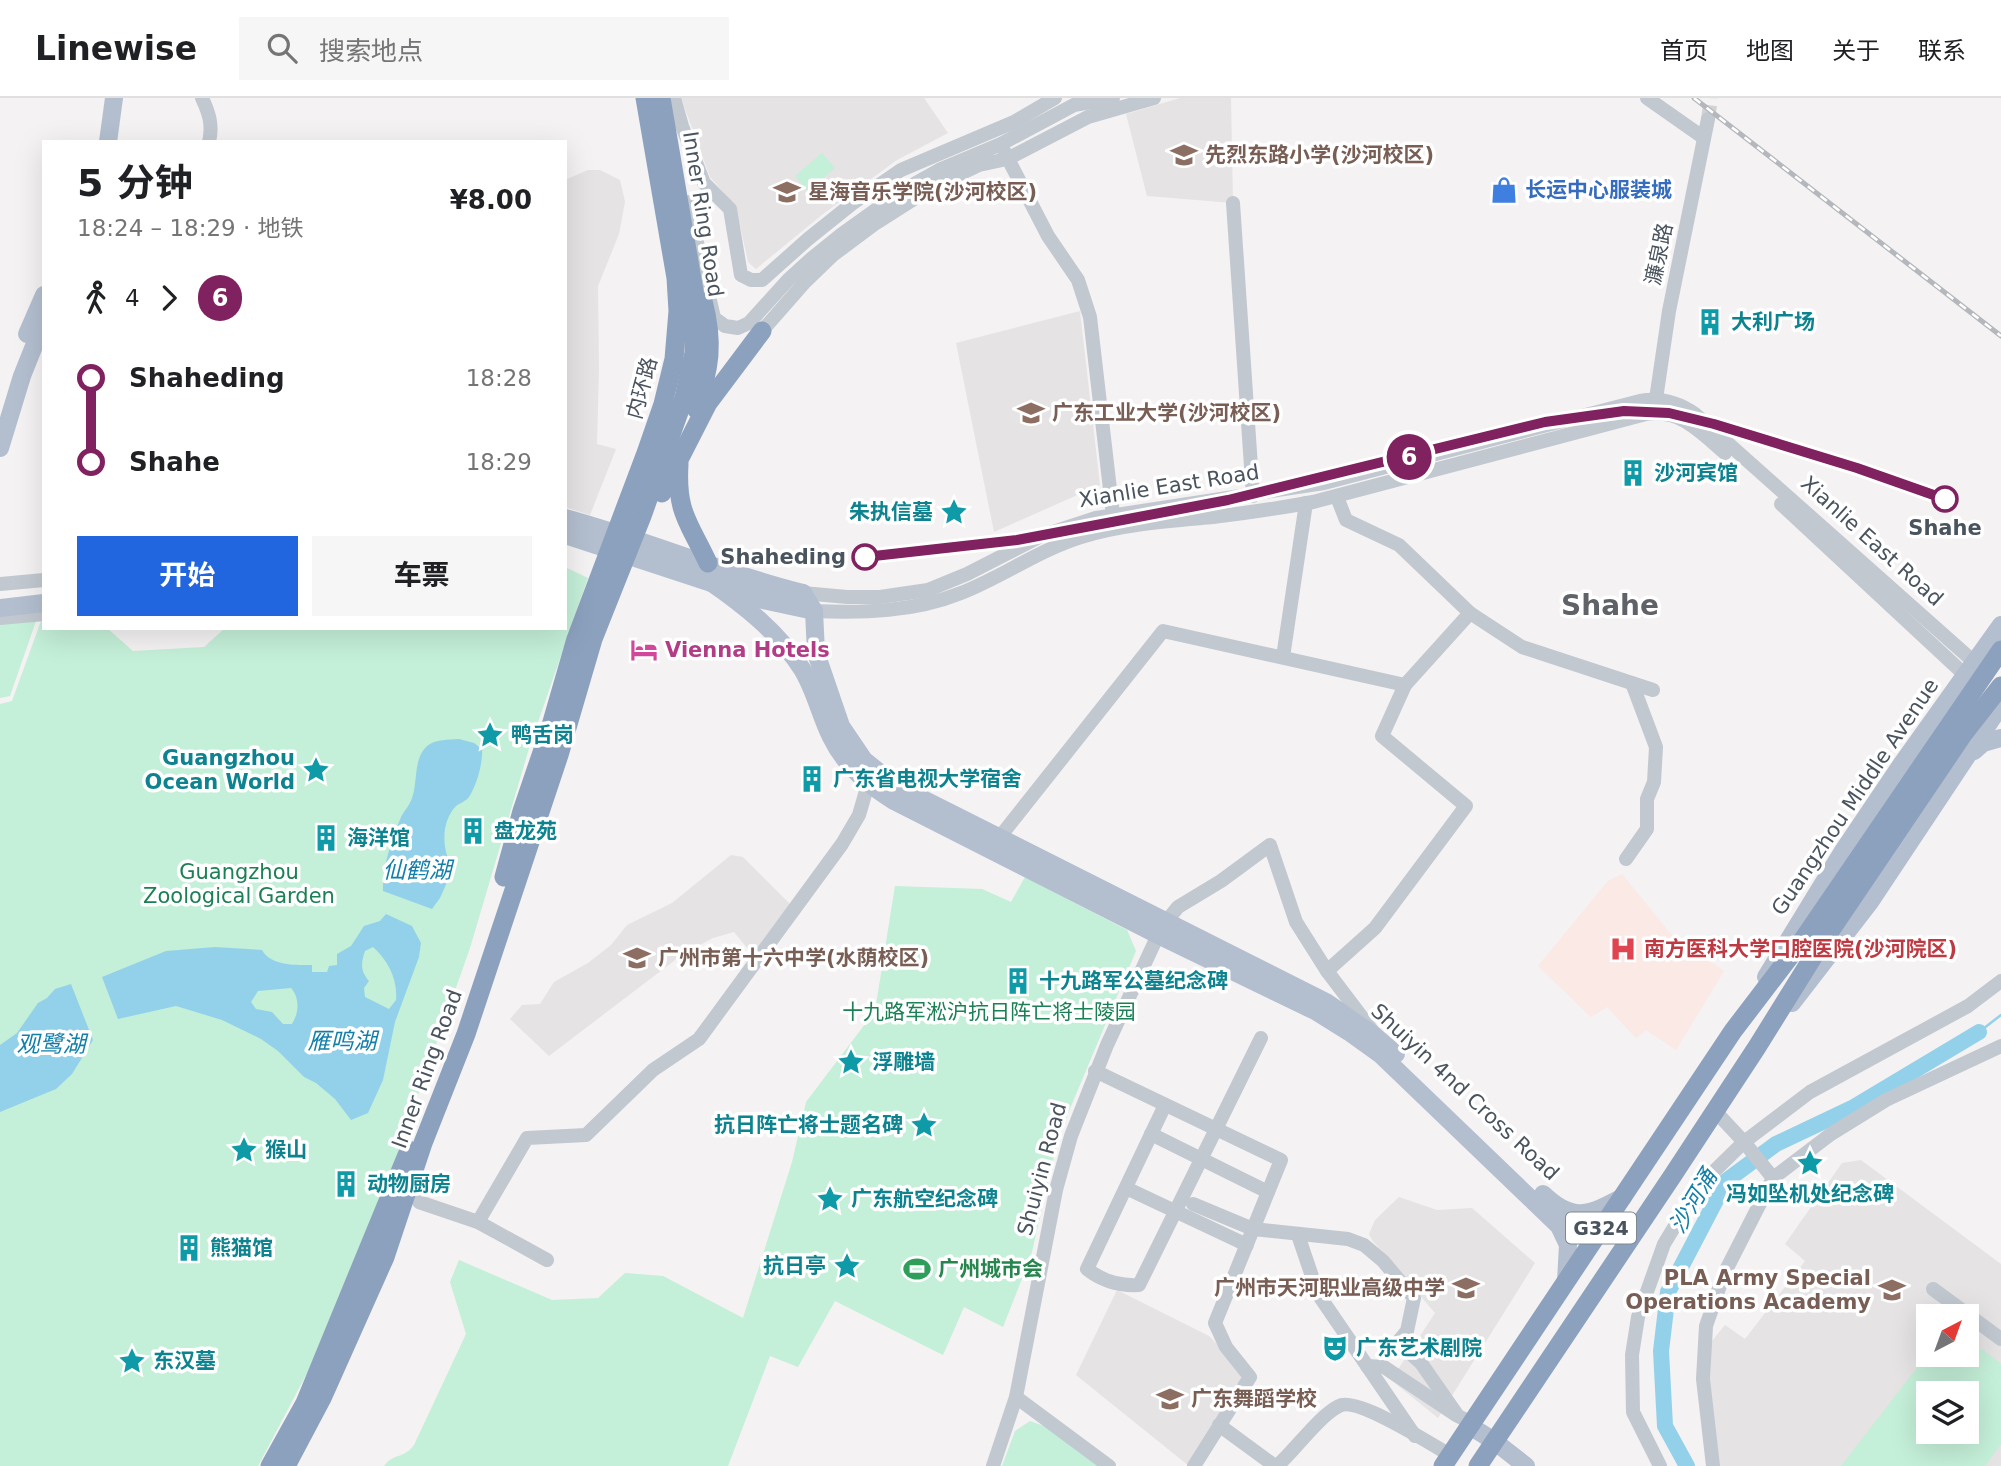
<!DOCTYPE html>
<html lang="zh">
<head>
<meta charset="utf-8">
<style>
	body { margin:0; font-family:"DejaVu Sans","Noto Sans SC",sans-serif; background:#f6f6f6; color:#202124; height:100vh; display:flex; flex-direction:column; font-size:26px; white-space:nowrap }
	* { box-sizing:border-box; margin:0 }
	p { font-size:23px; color:#757577 }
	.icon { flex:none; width:38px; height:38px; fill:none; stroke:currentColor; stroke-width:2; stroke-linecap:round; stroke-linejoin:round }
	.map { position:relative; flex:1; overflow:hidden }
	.details { position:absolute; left:42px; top:42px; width:525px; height:490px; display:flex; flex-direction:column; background:#fff; border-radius:0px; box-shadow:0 7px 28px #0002 }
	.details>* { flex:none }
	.badge { padding:0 14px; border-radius:23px; font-size:24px; line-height:46px }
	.needle { width:46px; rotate:41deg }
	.tools { position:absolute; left:1916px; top:1206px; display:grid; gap:14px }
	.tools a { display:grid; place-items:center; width:63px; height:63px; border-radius:0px; background:#fff; box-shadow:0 7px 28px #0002; font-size:35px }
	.map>.badge { position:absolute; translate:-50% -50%; box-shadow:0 0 0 4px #fff }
	.legs { display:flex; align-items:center; gap:10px; height:77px; padding:0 35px; font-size:23px }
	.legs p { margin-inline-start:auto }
	.head { display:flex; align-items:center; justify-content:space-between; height:119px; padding:0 35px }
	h1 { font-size:38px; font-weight:700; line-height:52px }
	.button { display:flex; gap:14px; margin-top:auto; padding:14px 35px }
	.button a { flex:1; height:80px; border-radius:0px; background:#2266df; color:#fff; font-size:28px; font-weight:700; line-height:80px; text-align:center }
	.button a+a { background:#f6f6f6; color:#202124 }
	ul { padding:0 35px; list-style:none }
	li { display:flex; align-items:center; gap:24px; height:84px; font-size:26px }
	li i { display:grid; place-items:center; width:10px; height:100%; margin:0 9px; background:currentColor }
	li i::after { content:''; width:18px; height:18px; margin:-9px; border:5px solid; border-radius:50%; background:#fff }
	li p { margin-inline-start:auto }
	li:first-child i { background:linear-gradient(#0000 50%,currentColor 0) }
	li:last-child i { background:linear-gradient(currentColor 50%,#0000 0) }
	header { display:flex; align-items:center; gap:42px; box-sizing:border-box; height:98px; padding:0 35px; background:#fff; border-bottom:2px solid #e0e0e0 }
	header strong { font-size:33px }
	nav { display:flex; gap:38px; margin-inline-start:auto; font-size:24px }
	.search { width:490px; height:63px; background:#f6f6f6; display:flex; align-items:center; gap:18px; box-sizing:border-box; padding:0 24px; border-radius:0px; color:#757577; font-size:26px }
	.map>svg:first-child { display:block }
</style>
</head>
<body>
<header>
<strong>Linewise</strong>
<div class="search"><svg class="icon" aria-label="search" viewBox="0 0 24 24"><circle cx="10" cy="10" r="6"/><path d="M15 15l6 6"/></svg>搜索地点</div>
<nav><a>首页</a><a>地图</a><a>关于</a><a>联系</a></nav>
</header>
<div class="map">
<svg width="2001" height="1368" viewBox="0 0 2001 1368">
	<rect width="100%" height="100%" fill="#f4f2f2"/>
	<g fill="#e5e3e4" fill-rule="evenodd">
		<path d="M681,0h243l24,35 -51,27 -74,54 -67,55 -8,-7 -12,-55 -26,-30z"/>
		<path d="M1180,0h51l2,105 -86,-7 -21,-82z"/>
		<path d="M588,72h12l20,10 5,22 -6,32 -21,52 1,82 -2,76 19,5 -26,66 -25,-8v-327z"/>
		<path d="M1080,213l20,174 -106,47 -38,-189z"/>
		<path d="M731,757l12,2 56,56 -41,48 -24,-29 -21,6 -30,16 -134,102 -39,-37 12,-14 18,-1 14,-22 34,-19 23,-18 16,-20 45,-22z"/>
		<path d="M1861,1062l140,104v202h-283l-9,-40 2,-84 14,-17 20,14 60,-78 -20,-17 57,-81zM1928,1218h39v38h-39zM1928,1295h39v39h-39z"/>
		<path d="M1399,1099l38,13 35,-2 63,55 -97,155 -47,-38 44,-67 -63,-73 -3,-6 6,-14z"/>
		<path d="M1117,1192l92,46 38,38 -58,92 -113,-91z"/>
	</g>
	<path fill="#fbe9e6" d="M1622,776l47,58 55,39 -48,79 -30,-20 -10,8 -29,-31 -16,10 -53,-51 70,-85z"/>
	<g fill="#c4efd8" fill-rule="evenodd">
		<path d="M822,55l13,15 -27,23 -13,-15z"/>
		<path d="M565,469l23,11 -58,167 -60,203 -72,204 -32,83 -50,121 -58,110h-258v-762l12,-3 29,-80h3v7h63l26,23 71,-4 21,-19h340z"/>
		<path d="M36,523l-26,75 -10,2v-74z"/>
		<path d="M1025,779l102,53 9,21 -77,184 -28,121 -28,71 -39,-20 -21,48 -108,-54 -37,66 -28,-11 -42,110h-344c9,-13 20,-7 30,-21l52,-111 -16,-52 9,-22 93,40 46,-2 27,-25 38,3 80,42 49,-156 14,-60 69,-91 20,-125 87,3 29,13z"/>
		<path d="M1967,1251l16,1 18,14v80l-16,22h-144l79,-102 14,-9 33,-1zM1928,1295h39v39h-39z"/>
		<path d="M1030,1323l30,11 42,34h-100l13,-35z"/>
	</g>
	<g fill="#93d1ea" fill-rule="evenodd">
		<path d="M459,641l15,4 8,6c1,13 -5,36 -13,48 -3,4 -9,6 -13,9 -16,17 -14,45 -3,63l-13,29 -8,11 -49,-18c-1,-24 9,-52 18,-74 3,-6 9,-12 11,-19 6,-16 1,-39 15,-52 9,-7 21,-6 32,-7z"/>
		<path d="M386,816l26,12 9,17 -2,14 -24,65 -12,58 -15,33 -17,7 -16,-21 -19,-16 -12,-6 -26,-26 -17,-12 -39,-19 -46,-14 -58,13 -16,-42 64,-26 49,-4 47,3c9,16 33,15 50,15v7h15l2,-6 8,-1v-11l14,-8 13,-20 16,-5zM373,849c15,13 25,33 23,53l-7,9 -24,-12 -1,-9 5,-7c-9,-10 -8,-18 -4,-30zM291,890c9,10 8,25 1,36h-9l-11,-12 -16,-3 -5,-7 7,-11z"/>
		<path d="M71,886l22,56 -21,34 -16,15 -56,23v-67l17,-12 21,-30 9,-5 8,-9z"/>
	</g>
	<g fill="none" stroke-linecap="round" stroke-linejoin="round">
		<path stroke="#93d1ea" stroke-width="2.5" d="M1979,934l22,-17"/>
		<path stroke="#93d1ea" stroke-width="16" d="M1687,1368l-22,-40 -4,-75 7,-59 58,-111 50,-37 76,-36 127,-76"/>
		<path stroke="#d2d2d5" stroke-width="14" stroke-dasharray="14 7" stroke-linecap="butt" d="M1708,21l3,-21"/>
		<g stroke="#c1c8d0" stroke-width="14">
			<path d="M202,0c7,15 11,27 7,44"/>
			<path d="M674,0l8,28 22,57 26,26 11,66 10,5h11l46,-41 45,-36 48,-33 113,-48 41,-24"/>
			<path d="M1647,0l57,40"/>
			<path d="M1004,53l44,85 30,44 12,37 23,198"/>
			<path d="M688,104l26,116 11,8 13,2 11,-5 39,-43 23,-21 31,-25 63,-45 34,-19 62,-26 73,-39 39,-7"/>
			<path d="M1233,105l20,293"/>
			<path d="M762,233l43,-49 28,-27 43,-32 55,-35 48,-23 28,-6 81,-42 66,-19"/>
			<path d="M1656,301l13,-88 39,-192"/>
			<path d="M1337,399l9,23 53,25 71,68 52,34 131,43"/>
			<path d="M1781,406l183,170"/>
			<path d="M0,486l44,-4"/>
			<path d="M803,495l44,4h33l48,-7 39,-16 74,-38 55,-18 228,-35 316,-82c21,-4 38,1 55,13l278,247"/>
			<path d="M814,513c49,2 100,1 147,-18 41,-16 78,-43 120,-56 42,-13 88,-16 132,-20 34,-4 67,-9 100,-15l333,-88c35,-5 54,18 79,39"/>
			<path d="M0,520l44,-4"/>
			<path d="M1283,559l23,-154"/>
			<path d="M999,740l164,-207 242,54 65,-72"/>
			<path d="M1626,761l21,-30v-30l7,-17 2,-35 -24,-64"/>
			<path d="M1165,825l13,-16 43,-26 49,-36 26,77 31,49 47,62"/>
			<path d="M1327,873l48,-43 91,-122 -84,-70 23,-51"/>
			<path d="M1095,973l186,89 -66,163 11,24 24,30 -56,89"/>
			<path d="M1165,1007l-78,164c15,12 33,17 52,16l122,-247"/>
			<path d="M1715,1013l29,31 29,36"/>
			<path d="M1151,1036l117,58"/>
			<path d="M1126,1090l121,57"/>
			<path d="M419,1104l59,20 69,38"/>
			<path d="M1193,1106l60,25 95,10 16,6 19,16 31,37 -7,33 -9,11 23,21 37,53 14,7"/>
			<path d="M478,1124l49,-84 59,-3 67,-65 46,-31 143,-195 17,-29 9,-31"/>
			<path d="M1298,1137l20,59 97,142"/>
			<path d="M1933,1191l68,50"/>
			<path d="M1367,1268l17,1 72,48"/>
			<path d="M1016,1299l93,69"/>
			<path d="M1219,1327l56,41"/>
			<path d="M993,1368l23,-69 40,-207 15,-54 36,-91 51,-110"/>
			<path d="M1277,1368c18,-16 42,-50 62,-60 17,-10 92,38 111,49"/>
			<path d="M1660,1368l-27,-54 -1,-57 6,-38 26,-73 35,-58 45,-44 66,-50 158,-86 33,-25"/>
			<path d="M1713,1368l-10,-87 3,-53 18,-52 49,-96 58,-44 55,-34 115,-54"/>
		</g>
		<g stroke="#b3bfcf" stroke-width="18">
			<path d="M108,44l6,-44"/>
			<path d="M27,236l17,-39"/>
			<path d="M0,350l22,-72 22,-55"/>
			<path d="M565,420c81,22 157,55 238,75"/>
			<path d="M565,437l198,65 51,11"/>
			<path d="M709,483c35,24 69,51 93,88 13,21 18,46 29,68 14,29 37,48 63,64l264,134 159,77 32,20 32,23 178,171 9,19 -2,36"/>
			<path d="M803,495l11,18 2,42 25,73 23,34 31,25 431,217 49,34 21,18"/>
			<path d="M0,510l44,-5"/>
			<path d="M1974,653l9,-8 18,-5"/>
			<path d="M1766,879l77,-126 58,-86 100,-140"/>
			<path d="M1792,905l78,-101 131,-197"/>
			<path d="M1543,1096c30,29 46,21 80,3"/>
			<path d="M1470,1328l24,15 32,25"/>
		</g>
		<g stroke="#8ca1be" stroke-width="19">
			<path d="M696,311c14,-40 18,-66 7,-108"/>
			<path d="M679,366c-3,49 10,58 29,99"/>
			<path d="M662,395l46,-90 54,-72"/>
			<path d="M504,779l18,-66 28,-82 26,-90 70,-186 17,-49 11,-45 4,-48 -2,-33 -31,-180"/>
			<path d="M270,1368l35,-63 104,-253"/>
			<path d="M286,1368l36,-68 63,-141 38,-114 43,-109 93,-279 34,-116 49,-123 42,-118 10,-45v-62l-33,-193"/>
			<path d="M1443,1368l290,-435 71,-93 197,-288"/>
			<path d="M1478,1368l195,-291 84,-128 61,-98 146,-216 37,-47"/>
		</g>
		<defs>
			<path id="rail" d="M1694,0l307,238"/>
		</defs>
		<use href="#rail" stroke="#b4b7bc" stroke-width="5"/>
		<use href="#rail" stroke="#fff" stroke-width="2.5" stroke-dasharray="8" stroke-linecap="butt"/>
	</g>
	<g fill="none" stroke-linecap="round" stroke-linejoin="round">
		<defs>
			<path id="line-1" d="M865,459l152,-17 211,-40 317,-78 79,-11 45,2 45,11 143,44 88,31"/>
		</defs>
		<use href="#line-1" stroke="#fff" stroke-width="16"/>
		<use href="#line-1" stroke="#80225f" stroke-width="10"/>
	</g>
	<defs>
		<symbol id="school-bare" viewBox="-9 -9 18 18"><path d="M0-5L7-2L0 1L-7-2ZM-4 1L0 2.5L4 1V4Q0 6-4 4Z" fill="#8d6e63" stroke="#fff" stroke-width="2.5" paint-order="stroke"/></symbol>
		<symbol id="shop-bare" viewBox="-9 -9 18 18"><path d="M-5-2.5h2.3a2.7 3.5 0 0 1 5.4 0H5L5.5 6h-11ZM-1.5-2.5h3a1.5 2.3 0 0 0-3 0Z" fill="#3f7fe0" stroke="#fff" stroke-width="2.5" paint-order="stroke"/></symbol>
		<symbol id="university-bare" viewBox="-9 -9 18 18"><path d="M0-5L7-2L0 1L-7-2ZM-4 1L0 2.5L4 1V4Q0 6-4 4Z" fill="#8d6e63" stroke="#fff" stroke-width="2.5" paint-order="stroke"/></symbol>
		<symbol id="building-bare" viewBox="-9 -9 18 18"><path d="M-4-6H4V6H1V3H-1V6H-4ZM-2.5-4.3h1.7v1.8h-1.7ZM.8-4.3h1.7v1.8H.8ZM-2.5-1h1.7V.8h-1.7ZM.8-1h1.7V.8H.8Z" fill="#0f9aa8" stroke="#fff" stroke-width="2.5" paint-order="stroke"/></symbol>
		<symbol id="sight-bare" viewBox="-9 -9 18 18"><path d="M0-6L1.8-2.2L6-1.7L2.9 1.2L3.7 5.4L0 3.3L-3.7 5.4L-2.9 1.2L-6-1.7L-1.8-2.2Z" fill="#0f9aa8" stroke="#fff" stroke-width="2.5" paint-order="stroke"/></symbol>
		<symbol id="hotel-bare" viewBox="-9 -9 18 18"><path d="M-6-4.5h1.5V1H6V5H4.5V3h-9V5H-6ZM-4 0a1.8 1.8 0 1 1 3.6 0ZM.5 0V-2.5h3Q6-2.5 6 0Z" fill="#d1479c" stroke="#fff" stroke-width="2.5" paint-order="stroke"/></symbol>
		<symbol id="hospital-bare" viewBox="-9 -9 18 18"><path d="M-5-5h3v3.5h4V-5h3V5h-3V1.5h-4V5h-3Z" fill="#e0444e" stroke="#fff" stroke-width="2.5" paint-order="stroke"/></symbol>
		<symbol id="stadium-bare" viewBox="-9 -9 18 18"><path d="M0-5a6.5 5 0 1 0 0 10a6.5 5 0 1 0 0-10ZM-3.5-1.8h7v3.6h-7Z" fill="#2e9e5b" stroke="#fff" stroke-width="2.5" paint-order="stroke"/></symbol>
		<symbol id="theatre-bare" viewBox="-9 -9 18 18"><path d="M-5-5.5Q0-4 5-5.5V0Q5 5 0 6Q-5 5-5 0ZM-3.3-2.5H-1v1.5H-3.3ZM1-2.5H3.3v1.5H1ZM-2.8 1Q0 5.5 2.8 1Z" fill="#0f9aa8" stroke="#fff" stroke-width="2.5" paint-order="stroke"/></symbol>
	</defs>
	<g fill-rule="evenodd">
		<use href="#school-bare" x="1165" y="38" width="38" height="38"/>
		<use href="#shop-bare" x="1485" y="73" width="38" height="38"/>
		<use href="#university-bare" x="768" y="75" width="38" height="38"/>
		<use href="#building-bare" x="1691" y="205" width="38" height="38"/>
		<use href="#university-bare" x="1012" y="296" width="38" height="38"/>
		<use href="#building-bare" x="1614" y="356" width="38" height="38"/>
		<use href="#sight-bare" x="935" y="395" width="38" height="38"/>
		<use href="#hotel-bare" x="625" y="533" width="38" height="38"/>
		<use href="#sight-bare" x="471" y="618" width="38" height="38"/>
		<use href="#sight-bare" x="297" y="653" width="38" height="38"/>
		<use href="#building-bare" x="793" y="662" width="38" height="38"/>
		<use href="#building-bare" x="454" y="714" width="38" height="38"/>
		<use href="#building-bare" x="307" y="721" width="38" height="38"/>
		<use href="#hospital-bare" x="1604" y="832" width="38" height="38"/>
		<use href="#school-bare" x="618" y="841" width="38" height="38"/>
		<use href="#building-bare" x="999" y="864" width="38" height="38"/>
		<use href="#sight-bare" x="832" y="945" width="38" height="38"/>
		<use href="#sight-bare" x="905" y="1008" width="38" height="38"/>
		<use href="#sight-bare" x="225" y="1033" width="38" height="38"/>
		<use href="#sight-bare" x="1791" y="1046" width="38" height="38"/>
		<use href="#building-bare" x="327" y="1067" width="38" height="38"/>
		<use href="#sight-bare" x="811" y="1082" width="38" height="38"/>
		<use href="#building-bare" x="170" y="1131" width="38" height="38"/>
		<use href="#sight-bare" x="828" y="1149" width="38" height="38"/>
		<use href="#stadium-bare" x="898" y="1152" width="38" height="38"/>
		<use href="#school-bare" x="1447" y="1171" width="38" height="38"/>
		<use href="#university-bare" x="1873" y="1173" width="38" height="38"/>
		<use href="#theatre-bare" x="1316" y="1231" width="38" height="38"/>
		<use href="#sight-bare" x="113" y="1244" width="38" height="38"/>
		<use href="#school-bare" x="1151" y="1282" width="38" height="38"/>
	</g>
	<g fill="#fff" stroke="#80225f" stroke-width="3.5">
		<circle cx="1945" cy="401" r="12"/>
		<circle cx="865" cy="459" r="12"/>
	</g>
	<g text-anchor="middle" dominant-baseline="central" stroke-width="7" stroke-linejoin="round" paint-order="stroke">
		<rect fill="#fff" stroke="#80878f" stroke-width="2" x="1566" y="1114.5" width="70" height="31" rx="5"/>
		<g font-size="19" font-weight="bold" fill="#4a545f">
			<text x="1601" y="1130">G324</text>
		</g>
		<g font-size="21" font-weight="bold" fill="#785e54" stroke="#fff" text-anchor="start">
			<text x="1205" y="57">先烈东路小学(沙河校区)</text>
			<text x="808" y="94">星海音乐学院(沙河校区)</text>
			<text x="1052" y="315">广东工业大学(沙河校区)</text>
			<text x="658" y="860">广州市第十六中学(水荫校区)</text>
			<text x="1871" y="1180" text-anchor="end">PLA Army Special<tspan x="1871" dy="24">Operations Academy</tspan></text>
			<text x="1445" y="1190" text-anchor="end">广州市天河职业高级中学</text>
			<text x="1191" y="1301">广东舞蹈学校</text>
		</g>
		<g font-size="21" font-weight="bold" fill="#366cbe" stroke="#fff" text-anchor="start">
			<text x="1525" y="92">长运中心服装城</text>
		</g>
		<g font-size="21" fill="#4a545f" stroke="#fff">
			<text transform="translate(703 116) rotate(81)">Inner Ring Road</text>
			<text transform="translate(1659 156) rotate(-78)">濂泉路</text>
			<text transform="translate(642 290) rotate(-75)">内环路</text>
			<text transform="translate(1169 388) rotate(-9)">Xianlie East Road</text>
			<text transform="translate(1872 443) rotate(42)">Xianlie East Road</text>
			<text transform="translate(1855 699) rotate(-56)">Guangzhou Middle Avenue</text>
			<text transform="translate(427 971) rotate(-70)">Inner Ring Road</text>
			<text transform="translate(1465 994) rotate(43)">Shuiyin 4nd Cross Road</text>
			<text transform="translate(1042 1071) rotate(-75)">Shuiyin Road</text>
		</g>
		<g font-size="21" font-weight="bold" fill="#0d838f" stroke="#fff" text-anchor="start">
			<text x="1731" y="224">大利广场</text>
			<text x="1654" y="375">沙河宾馆</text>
			<text x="933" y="414" text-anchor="end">朱执信墓</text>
			<text x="511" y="637">鸭舌岗</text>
			<text x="295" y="660" text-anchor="end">Guangzhou<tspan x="295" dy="24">Ocean World</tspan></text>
			<text x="833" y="681">广东省电视大学宿舍</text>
			<text x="494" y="733">盘龙苑</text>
			<text x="347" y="740">海洋馆</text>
			<text x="1039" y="883">十九路军公墓纪念碑</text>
			<text x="872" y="964">浮雕墙</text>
			<text x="903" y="1027" text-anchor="end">抗日阵亡将士题名碑</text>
			<text x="265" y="1052">猴山</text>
			<text x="367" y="1086">动物厨房</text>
			<text x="1810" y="1096" text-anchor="middle">冯如坠机处纪念碑</text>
			<text x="851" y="1101">广东航空纪念碑</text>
			<text x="210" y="1150">熊猫馆</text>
			<text x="826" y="1168" text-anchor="end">抗日亭</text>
			<text x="1356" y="1250">广东艺术剧院</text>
			<text x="153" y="1263">东汉墓</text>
		</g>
		<g font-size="21" font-weight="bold" fill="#4a545f" stroke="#fff">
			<text x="1945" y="430">Shahe</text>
			<text x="846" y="459" text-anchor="end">Shaheding</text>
		</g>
		<g font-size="21" font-weight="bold" fill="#b23c85" stroke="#fff" text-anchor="start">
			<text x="665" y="552">Vienna Hotels</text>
		</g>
		<g font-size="21" fill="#1c8055" stroke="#fff">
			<text x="239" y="774">Guangzhou<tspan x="239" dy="24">Zoological Garden</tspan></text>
			<text x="989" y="914">十九路军淞沪抗日阵亡将士陵园</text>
		</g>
		<g font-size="21" font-weight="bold" fill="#be3a42" stroke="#fff" text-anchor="start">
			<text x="1644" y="851">南方医科大学口腔医院(沙河院区)</text>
		</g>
		<g font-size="21" font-weight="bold" fill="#27864d" stroke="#fff" text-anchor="start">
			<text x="938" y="1171">广州城市会</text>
		</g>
		<g font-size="23" font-style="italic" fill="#127faa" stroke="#fff">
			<text x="417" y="772">仙鹤湖</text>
			<text x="342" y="943">雁鸣湖</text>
			<text x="51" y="946">观鹭湖</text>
			<text transform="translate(1693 1103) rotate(-59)">沙河涌</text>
		</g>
		<g font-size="28" font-weight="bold" fill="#5f6267" stroke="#fff">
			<text x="1610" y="507">Shahe</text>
		</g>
	</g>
</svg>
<div class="tools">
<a><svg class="needle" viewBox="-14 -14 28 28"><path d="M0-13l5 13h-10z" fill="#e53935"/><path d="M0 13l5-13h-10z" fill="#757577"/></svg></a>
<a><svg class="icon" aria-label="layers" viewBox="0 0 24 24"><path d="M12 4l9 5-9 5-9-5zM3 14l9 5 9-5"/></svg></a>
</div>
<b class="badge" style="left:1409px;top:359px;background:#80225f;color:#fff">6</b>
<section class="details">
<div class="head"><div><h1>5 分钟</h1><p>18:24 – 18:29 · 地铁</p></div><b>¥8.00</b></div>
<div class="legs"><svg class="icon" aria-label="walk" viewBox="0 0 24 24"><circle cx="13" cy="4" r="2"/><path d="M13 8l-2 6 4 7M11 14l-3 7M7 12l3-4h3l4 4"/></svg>4<svg class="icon" aria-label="forward" viewBox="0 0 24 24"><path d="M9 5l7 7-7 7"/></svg><b class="badge" style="background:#80225f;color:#fff">6</b></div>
<ul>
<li><i style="color:#80225f"></i><b>Shaheding</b><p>18:28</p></li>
<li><i style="color:#80225f"></i><b>Shahe</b><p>18:29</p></li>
</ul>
<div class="button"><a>开始</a><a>车票</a></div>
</section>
</div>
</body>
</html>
